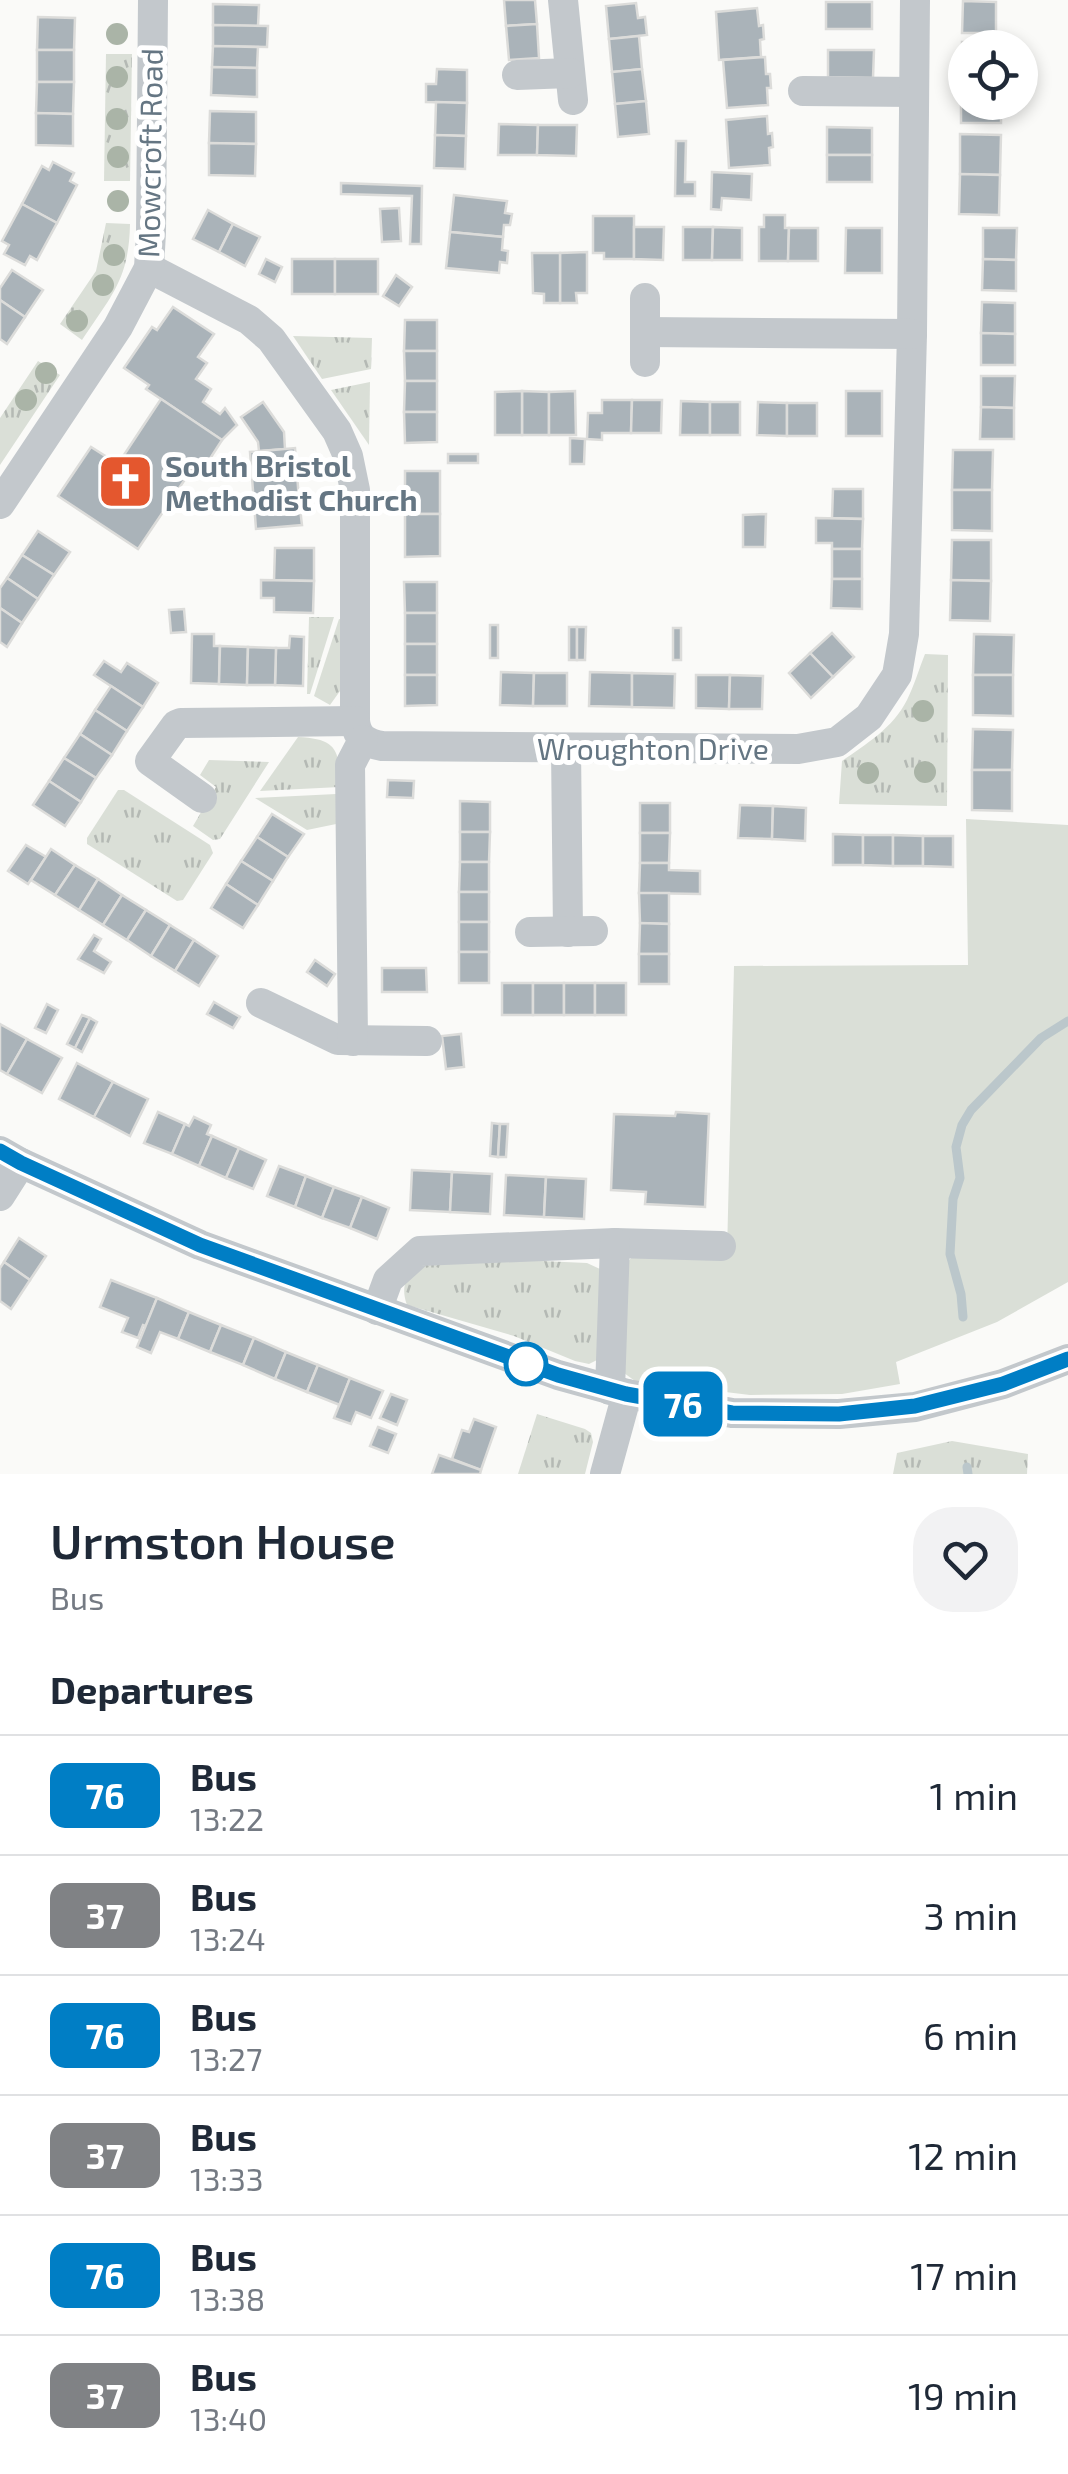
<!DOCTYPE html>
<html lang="en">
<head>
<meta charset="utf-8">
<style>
	body { margin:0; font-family:"Exo 2",sans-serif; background:#f2f2f3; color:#1f2937; height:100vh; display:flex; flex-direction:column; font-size:38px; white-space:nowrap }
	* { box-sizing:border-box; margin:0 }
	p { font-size:32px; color:#747a83 }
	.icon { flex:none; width:55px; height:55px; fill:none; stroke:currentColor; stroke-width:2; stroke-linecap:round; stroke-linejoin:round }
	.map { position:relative; height:1474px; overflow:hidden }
	.details { display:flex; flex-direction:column; background:#fff; flex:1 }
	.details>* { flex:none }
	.badge { padding:0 20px; border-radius:15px; font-size:35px; line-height:65px }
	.controls { position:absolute; left:948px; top:30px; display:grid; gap:20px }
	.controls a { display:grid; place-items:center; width:90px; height:90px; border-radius:50%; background:#fff; box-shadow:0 5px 15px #0003; font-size:50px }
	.map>.badge { position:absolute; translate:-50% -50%; box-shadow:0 0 0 5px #fff }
	h2 { padding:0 50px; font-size:38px; line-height:90px }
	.round { display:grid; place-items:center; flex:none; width:105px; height:105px; border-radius:40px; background:#f2f2f3 }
	.summary { display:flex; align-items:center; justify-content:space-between; height:170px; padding:0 50px }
	h1 { font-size:48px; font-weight:600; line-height:75px }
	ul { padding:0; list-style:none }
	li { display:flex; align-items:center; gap:30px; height:120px; padding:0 50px; border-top:2px solid #e0e1e3 }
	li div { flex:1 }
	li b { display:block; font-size:38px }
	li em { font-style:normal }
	li .badge { min-width:110px; font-weight:700; text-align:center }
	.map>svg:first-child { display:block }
</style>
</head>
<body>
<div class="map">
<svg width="1068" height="1474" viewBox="0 0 1068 1474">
	<defs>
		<pattern id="grass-tufts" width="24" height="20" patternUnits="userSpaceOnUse" patternTransform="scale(2.5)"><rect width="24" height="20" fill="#dadfd7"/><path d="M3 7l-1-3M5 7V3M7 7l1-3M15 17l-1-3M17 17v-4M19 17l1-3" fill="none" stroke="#b4b9b4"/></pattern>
	</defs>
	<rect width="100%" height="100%" fill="#fafaf8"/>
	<g fill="url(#grass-tufts)">
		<path d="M106,54h26l-2,127h-26z"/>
		<path d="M106,223l24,1c-1,56 -19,72 -48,116l-22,-16 36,-53z"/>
		<path d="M293,336l79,2 -1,31 -49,10z"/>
		<path d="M38,361l22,14 -60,90v-47z"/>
		<path d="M370,382l-1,63 -38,-55z"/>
		<path d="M309,617h25l-24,77h-3z"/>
		<path d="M339,619l4,1 -3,71 -10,14 -16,-9z"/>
		<path d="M925,654l23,1 -1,151 -108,-2 3,-43c24,-17 51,-33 65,-61 7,-14 12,-31 18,-46z"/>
		<path d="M298,737c40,2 41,13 42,50l-80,4z"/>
		<path d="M209,760l60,2 -49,77 -7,1 -20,-14 23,-39 -16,-12z"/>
		<path d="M118,790h6l86,55 3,8 -30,47 -6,1 -90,-57v-6z"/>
		<path d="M336,794l5,29 -34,7 -52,-32z"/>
		<path d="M430,1256l157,7 13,6 3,88 -14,7 -14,-3 -61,-25 -107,-31c-9,-24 5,-36 23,-49z"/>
		<path d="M537,1414l48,15 6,4 2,9 -8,32h-67z"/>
		<path d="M952,1441l76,13 -1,20h-134l4,-21z"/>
	</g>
	<path fill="#dadfd7" d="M966,819l102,6v457l-71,40 -101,40 4,22 -58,10 -92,1 -115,-14 -11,-8 3,-110 8,-10h92l7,-287 234,-1z"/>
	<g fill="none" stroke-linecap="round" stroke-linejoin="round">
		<g stroke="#bbc7cb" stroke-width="9">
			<path d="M963,1317l-2,-23 -11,-40 3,-55 7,-21 -4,-31 6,-22 9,-15 70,-72 27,-17"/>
			<path d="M967,1467l1,7"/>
		</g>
	</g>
	<g fill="#aab3b9" stroke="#dcdcda" stroke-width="2.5">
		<path d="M504,0h31l2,24 -31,2z"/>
		<path d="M963,1l33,1v31h-34z"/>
		<rect x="826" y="2" width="46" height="27"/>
		<path d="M636,3l2,15 7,-1 2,18 -38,4 -3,-33z"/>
		<path d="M213,4l46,1 -1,21 -45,-1z"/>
		<path d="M757,8l2,18 4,-1 1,14 -4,1 1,17 -42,3 -3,-48z"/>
		<path d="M38,17l37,1 -1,32h-37z"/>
		<path d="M537,24l2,34 -30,2 -3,-34z"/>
		<path d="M213,25l55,1 -1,21 -54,-1z"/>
		<path d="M639,36l3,33 -30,3 -3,-33z"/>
		<path d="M962,42l40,1v5h-37v34h-4z"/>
		<path d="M213,46l45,1 -1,21 -45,-1z"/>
		<rect x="37" y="50" width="37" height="32"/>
		<path d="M828,50h46l-1,28 -45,-1z"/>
		<path d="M765,57l1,17h4l1,14h-4l1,17 -41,3 -4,-48z"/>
		<path d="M212,67l45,1v29l-46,-2z"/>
		<path d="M437,69l30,1v33l-41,-1v-18h10z"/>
		<path d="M642,69l4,32 -31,3 -3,-32z"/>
		<path d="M37,82h37l-1,32 -37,-1z"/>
		<path d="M961,82h4v20h36v21h-40z"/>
		<path d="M646,101l3,33 -31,3 -3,-33z"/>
		<path d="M436,102l31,1 -1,33 -31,-1z"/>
		<path d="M210,111l46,1v32l-47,-1z"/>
		<path d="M36,113l37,1v32l-37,-1z"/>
		<path d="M767,116l1,18 4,-1 1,14 -4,1 1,17 -41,3 -3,-48z"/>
		<path d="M499,124l39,1 -1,30h-39z"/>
		<path d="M538,125h39l-1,31 -39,-1z"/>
		<path d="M827,127l45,1v27h-45z"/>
		<path d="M960,134l41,1 -1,40 -40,-1z"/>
		<path d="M435,135l31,1 -1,33 -31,-1z"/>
		<path d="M676,141h10l-1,41h10v14h-20z"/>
		<path d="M209,143l47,1 -1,32 -46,-1z"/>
		<rect x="827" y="155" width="45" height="27"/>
		<path d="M53,162l21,11 -4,8 7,4 -20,38 -35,-19 20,-38 7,4z"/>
		<path d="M712,172l40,2 -1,26 -29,-2 -1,12 -10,-1z"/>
		<path d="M960,174l40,1 -1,40 -40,-1z"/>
		<path d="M341,183l81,3 -1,58h-11l2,-48 -71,-2z"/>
		<path d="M454,195l53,6 -2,12 7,1 -2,11h-6l-1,12 -53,-5z"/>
		<path d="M22,204l35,19 -20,37 -7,-4 -5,9 -21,-11 5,-9 -7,-4z"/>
		<path d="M399,208l2,33 -19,1 -2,-33z"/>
		<path d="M208,210l25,14 -14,28 -26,-13z"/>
		<path d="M764,215h21v13h4l-1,33h-29v-34h5z"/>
		<path d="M593,216h41v43h-30v-6h-11z"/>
		<path d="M233,224l27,13 -15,29 -26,-14z"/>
		<path d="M634,227h30l-1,33 -29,-1z"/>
		<path d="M683,227h30l-1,33h-29z"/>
		<path d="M713,227l29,1v32h-30z"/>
		<path d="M789,228h29v33h-30z"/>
		<path d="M846,228h36v45h-37z"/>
		<path d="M983,228h34l-1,32 -33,-1z"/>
		<path d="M450,232l53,5 -1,13 6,1 -1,12 -7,-1 -1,11 -53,-5z"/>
		<path d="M587,252v41h-11l1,10h-17v-50z"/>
		<path d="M532,253h28v50h-16v-9l-11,-1z"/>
		<path d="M266,259l16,8 -7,15 -16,-8z"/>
		<rect x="292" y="259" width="43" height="35"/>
		<rect x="335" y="259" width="43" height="35"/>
		<path d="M983,259l33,1v31l-34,-1z"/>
		<path d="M12,270l31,20 -18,27 -25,-17v-12z"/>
		<path d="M396,275l16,12 -13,19 -16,-10z"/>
		<path d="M0,300l25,17 -18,27 -7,-5z"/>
		<path d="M982,302l33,1v31l-34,-1z"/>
		<path d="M173,307l41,27 -16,23 9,6 -11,16 15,10 -8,13 17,12 5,-6 12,17 -15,15 -76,-51 3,-4 -25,-17 28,-41 5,3z"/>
		<path d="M405,320h32v31h-33z"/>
		<path d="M981,333l34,1v31h-34z"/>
		<path d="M404,351h33v30h-32z"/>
		<path d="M981,376h34l-1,32 -33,-1z"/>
		<path d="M405,381h32v31h-33z"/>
		<path d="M522,391l27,1v43h-27z"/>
		<path d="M522,391v44h-27v-43z"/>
		<path d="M575,391l1,44h-27v-43z"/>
		<rect x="846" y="391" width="36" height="45"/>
		<path d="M161,399l61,41 -18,28 -8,-5 -58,86 -80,-53 33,-49 27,17z"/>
		<path d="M602,400h30l-1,33h-29v7l-15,-1 1,-26h14z"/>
		<path d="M632,400h30l-1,33h-30z"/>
		<path d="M681,401l29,1v33h-30z"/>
		<path d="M263,402l21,30 1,17 -26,2 -1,-9 -17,-25z"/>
		<rect x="710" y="402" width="30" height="33"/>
		<path d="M758,402l29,1v33l-30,-1z"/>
		<rect x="787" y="403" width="30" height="33"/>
		<path d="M981,407l33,1v31h-34z"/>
		<path d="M404,412h33v30l-32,1z"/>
		<path d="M570,438l15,1 -1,25h-14z"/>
		<path d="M295,448l2,26 -45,4 -2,-26z"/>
		<path d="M953,450h40l-1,40h-40z"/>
		<rect x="448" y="454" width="30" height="9"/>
		<rect x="405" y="471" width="35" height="43"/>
		<path d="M297,474l2,26 -45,3 -2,-25z"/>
		<path d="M833,489h30v30l-31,-1z"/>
		<path d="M952,490h40v41l-40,-1z"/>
		<path d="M299,500l3,25 -46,4 -2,-26z"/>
		<path d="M405,514h35v42l-35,1z"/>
		<path d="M766,514l-1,33h-22v-32z"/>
		<path d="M816,518l47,1 -1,30h-30v-6h-16z"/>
		<path d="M38,531l32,21 -16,23 -32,-20z"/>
		<path d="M952,540h39v41l-40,-1z"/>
		<path d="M275,548h39v33l-40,-1z"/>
		<rect x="832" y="549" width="30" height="30"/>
		<path d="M22,555l32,20 -16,24 -31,-21z"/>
		<path d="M7,578l31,21 -16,24 -22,-15v-20z"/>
		<path d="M832,579h30v30l-31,-1z"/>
		<path d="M261,580l53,1 -1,32 -39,-1v-14h-13z"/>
		<path d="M951,580l40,1 -1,40 -40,-1z"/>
		<path d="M404,582h33v31h-32z"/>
		<path d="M0,608l22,15 -15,24 -7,-5z"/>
		<path d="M184,609l2,23 -15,1 -2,-23z"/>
		<rect x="405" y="613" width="32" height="31"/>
		<rect x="490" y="625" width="8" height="33"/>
		<rect x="569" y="627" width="8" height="33"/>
		<path d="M577,627h9l-1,33h-8z"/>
		<rect x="673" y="628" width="8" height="32"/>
		<path d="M832,633l22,24 -21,20 -23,-24z"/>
		<path d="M192,634h22v12h6l-1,38 -28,-1z"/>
		<path d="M974,634l40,1 -1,40h-40z"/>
		<path d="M290,636l14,1 -1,49 -28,-1 1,-37h13z"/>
		<rect x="405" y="644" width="32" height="31"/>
		<path d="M220,646l28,1 -1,38 -28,-1z"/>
		<path d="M248,647l28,1 -1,37h-28z"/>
		<path d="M810,653l23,24 -22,21 -22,-25z"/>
		<path d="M104,661l17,11 6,-9 31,20 -15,24 -49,-32z"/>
		<path d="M501,672l33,1 -1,33 -33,-1z"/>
		<path d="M590,672l42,1v34l-43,-1z"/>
		<path d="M534,673h33v33h-34z"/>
		<path d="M632,673l43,1 -1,34 -42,-1z"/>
		<path d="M405,675h32v30l-32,1z"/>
		<path d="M696,675h34l-1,34 -33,-1z"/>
		<path d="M730,675l33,1 -1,33h-33z"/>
		<path d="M973,675h40v41l-40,-1z"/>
		<path d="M111,686l32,21 -16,24 -32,-21z"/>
		<path d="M95,710l32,21 -15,24 -32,-21z"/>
		<path d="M973,729l40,1 -1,40h-40z"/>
		<path d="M80,734l32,21 -16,23 -32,-20z"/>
		<path d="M64,758l32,20 -15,24 -32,-21z"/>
		<path d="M972,770h40v41l-40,-1z"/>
		<path d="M388,780l26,1 -1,17 -26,-1z"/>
		<path d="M49,781l32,21 -16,24 -32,-21z"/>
		<path d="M460,801l30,1v30h-30z"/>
		<rect x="640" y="803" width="30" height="30"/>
		<path d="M740,805l33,1 -1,33 -34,-1z"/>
		<path d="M773,806l33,2 -1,33 -33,-2z"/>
		<path d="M272,814l32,20 -16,23 -31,-20z"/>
		<path d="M460,832h30l-1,30h-29z"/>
		<path d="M640,833h30l-1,30h-29z"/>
		<path d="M833,834l30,1v30h-30z"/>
		<path d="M863,835h30v31l-30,-1z"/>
		<path d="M893,835l30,1v30h-30z"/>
		<path d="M923,836h30v31l-30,-1z"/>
		<path d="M257,837l31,20 -15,24 -32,-20z"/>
		<path d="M26,845l20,12 -18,27 -20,-13z"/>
		<path d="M51,849l24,16 -20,30 -24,-15z"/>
		<path d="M241,861l32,20 -15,24 -32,-21z"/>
		<path d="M460,862h29v30h-30z"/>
		<path d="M640,863h29v7l31,1v23l-61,-1z"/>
		<path d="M75,865l23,14 -19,31 -24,-15z"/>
		<path d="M98,879l24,16 -19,30 -24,-15z"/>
		<path d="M226,884l32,21 -15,23 -32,-20z"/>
		<rect x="459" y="892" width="30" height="30"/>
		<path d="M639,893h30v31l-29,-1z"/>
		<path d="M122,895l24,15 -19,30 -24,-15z"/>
		<path d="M146,910l24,15 -19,31 -24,-16z"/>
		<rect x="459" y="922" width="30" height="30"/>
		<path d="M640,923l29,1v30h-30z"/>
		<path d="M170,925l24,15 -19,31 -24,-15z"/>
		<path d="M94,935l7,4 -7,12 17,11 -7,11 -26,-14z"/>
		<path d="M194,940l24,16 -19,30 -24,-15z"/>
		<rect x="459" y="952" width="30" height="31"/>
		<rect x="639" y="954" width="30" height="30"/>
		<path d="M315,960l20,14 -8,12 -20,-14z"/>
		<path d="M382,968h44l1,24h-45z"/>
		<rect x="502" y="983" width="31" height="32"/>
		<rect x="533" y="983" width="31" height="32"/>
		<rect x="564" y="983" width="31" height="32"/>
		<rect x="595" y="983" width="31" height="32"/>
		<path d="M214,1002l26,15 -7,11 -26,-14z"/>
		<path d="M47,1004l11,6 -12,23 -11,-5z"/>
		<path d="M82,1015l8,3 -15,30 -8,-4z"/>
		<path d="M90,1018l7,4 -15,30 -7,-4z"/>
		<path d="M0,1024l27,15 -20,35 -7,-4z"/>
		<path d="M461,1034l3,33 -18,2 -4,-33z"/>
		<path d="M27,1039l35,19 -20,35 -35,-19z"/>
		<path d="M77,1063l36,19 -19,35 -35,-18z"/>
		<path d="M113,1082l35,17 -18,37 -36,-19z"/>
		<path d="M158,1112l27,12 -13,30 -28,-11z"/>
		<path d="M676,1112l33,2 -4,93 -60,-3 1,-12 -35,-2 3,-76 61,2z"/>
		<path d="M194,1117l17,8 -4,9 5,2 -13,30 -27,-12 13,-30 4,2z"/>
		<path d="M492,1123l8,1 -2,33 -8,-1z"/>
		<path d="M500,1124h8l-2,33h-8z"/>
		<path d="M212,1136l27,12 -13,30 -27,-12z"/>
		<path d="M239,1148l27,12 -13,29 -27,-11z"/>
		<path d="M279,1166l27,10 -11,31 -28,-11z"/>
		<path d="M412,1170l40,2 -2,40 -40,-2z"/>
		<path d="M452,1172l40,2 -2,40 -40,-2z"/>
		<path d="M506,1175l40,2 -2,40 -40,-2z"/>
		<path d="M306,1176l28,11 -12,31 -27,-11z"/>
		<path d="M546,1177l40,2 -2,40 -40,-2z"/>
		<path d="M334,1187l28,10 -12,31 -28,-10z"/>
		<path d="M362,1197l27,11 -12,31 -27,-11z"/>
		<path d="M19,1238l27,18 -16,24 -26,-18z"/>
		<path d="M4,1262l26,18 -19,29 -11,-8v-33z"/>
		<path d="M111,1280l46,18 -11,28 -3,-1 -5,13 -16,-6 6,-14 -28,-11z"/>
		<path d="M157,1298l32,14 -11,27 -18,-7 -9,21 -14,-6z"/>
		<path d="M189,1312l32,13 -11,27 -32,-13z"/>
		<path d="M221,1325l33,13 -11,27 -33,-13z"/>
		<path d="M254,1338l32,14 -11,27 -32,-14z"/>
		<path d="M286,1352l32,13 -11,27 -32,-13z"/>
		<path d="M318,1365l32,13 -10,27 -33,-13z"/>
		<path d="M350,1378l33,13 -12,27 -15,-6 -5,12 -17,-6z"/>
		<path d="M391,1394l16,6 -10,25 -17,-7z"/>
		<path d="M474,1419l22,8 -15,43 -29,-11 10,-29 7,2z"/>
		<path d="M378,1427l18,7 -8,19 -18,-7z"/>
		<path d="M439,1455l42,15 -1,4h-48z"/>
	</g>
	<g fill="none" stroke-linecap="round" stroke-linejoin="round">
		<g stroke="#c3c8cc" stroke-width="30">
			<path d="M563,0l10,100"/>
			<path d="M517,75l53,-2"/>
			<path d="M803,91l111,1"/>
			<path d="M149,268l100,52 22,19 66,92 11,25 7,34v231c2,17 11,22 27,25l416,3 39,-7 32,-25 28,-42 7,-41 8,-300 3,-334"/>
			<path d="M645,332l267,2"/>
			<path d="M645,362v-64"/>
			<path d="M0,504l118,-177 31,-59 2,-36 2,-232"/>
			<path d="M566,748l2,184"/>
			<path d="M202,798l-52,-37 26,-36 5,-2 174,-2"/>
			<path d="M530,932l63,-1"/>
			<path d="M261,1003l77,37 89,1"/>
			<path d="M353,1041l-3,-276 13,-25"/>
			<path d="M0,1151l21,12 179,82 358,130 69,19 105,19 107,1 76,-7 88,-23 65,-25"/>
			<path d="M0,1196l21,-33"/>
			<path d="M377,1310l11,-30 32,-29 195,-8 106,3"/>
			<path d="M610,1390l5,-147"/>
			<path d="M605,1474l22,-80"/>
		</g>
	</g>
	<g fill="#aab4a7">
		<circle cx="117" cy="34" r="11"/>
		<circle cx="117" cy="77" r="11"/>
		<circle cx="117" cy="119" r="11"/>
		<circle cx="118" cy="157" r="11"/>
		<circle cx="118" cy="201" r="11"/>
		<circle cx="114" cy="255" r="11"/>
		<circle cx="103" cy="285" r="11"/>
		<circle cx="77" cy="321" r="11"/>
		<circle cx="46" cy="373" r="11"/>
		<circle cx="26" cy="400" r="11"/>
		<circle cx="923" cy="711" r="11"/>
		<circle cx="925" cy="772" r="11"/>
		<circle cx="868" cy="773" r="11"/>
	</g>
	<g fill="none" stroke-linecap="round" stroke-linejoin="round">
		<defs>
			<path id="line" d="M0,1151l21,12 179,82 358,130 68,19 106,19 107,1 76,-8 88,-22 65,-25"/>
		</defs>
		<use href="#line" stroke="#fff" stroke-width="22"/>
		<use href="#line" stroke="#007ec5" stroke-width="15"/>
	</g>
	<defs>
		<symbol id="church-square" viewBox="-11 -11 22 22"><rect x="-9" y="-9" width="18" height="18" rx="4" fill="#e4572e" stroke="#fff"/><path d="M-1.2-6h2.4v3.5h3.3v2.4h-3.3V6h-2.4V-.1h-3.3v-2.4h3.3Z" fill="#fff"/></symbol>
	</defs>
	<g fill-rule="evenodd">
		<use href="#church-square" x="94" y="450" width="63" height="63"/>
	</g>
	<circle fill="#fff" stroke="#007ec5" stroke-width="5" cx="526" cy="1364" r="20"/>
	<g text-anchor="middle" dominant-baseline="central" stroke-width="10" stroke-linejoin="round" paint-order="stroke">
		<g font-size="30" fill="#657683" stroke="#fff">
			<text transform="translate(149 153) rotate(-89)">Mowcroft Road</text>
			<text x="653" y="748">Wroughton Drive</text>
		</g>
		<g font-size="30" font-weight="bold" fill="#657683" stroke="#fff" text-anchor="start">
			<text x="165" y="465">South Bristol<tspan x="165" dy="34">Methodist Church</tspan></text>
		</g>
	</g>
</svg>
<div class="controls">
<a><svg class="icon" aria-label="locate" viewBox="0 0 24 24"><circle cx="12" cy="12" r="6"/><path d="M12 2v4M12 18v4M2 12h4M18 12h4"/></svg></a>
</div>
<b class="badge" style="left:683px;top:1404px;background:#007ec5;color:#fff">76</b>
</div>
<section class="details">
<div class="summary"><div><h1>Urmston House</h1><p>Bus</p></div><a class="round"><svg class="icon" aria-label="heart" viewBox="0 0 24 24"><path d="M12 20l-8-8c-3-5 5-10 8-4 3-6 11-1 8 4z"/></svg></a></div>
<h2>Departures</h2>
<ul>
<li><span class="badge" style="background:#007ec5;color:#fff">76</span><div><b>Bus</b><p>13:22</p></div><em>1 min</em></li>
<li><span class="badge" style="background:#808285;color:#fff">37</span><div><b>Bus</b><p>13:24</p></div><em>3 min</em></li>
<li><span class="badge" style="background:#007ec5;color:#fff">76</span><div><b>Bus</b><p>13:27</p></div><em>6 min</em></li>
<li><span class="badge" style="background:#808285;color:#fff">37</span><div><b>Bus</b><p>13:33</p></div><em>12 min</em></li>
<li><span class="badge" style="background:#007ec5;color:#fff">76</span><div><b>Bus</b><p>13:38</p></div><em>17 min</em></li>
<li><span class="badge" style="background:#808285;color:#fff">37</span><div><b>Bus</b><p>13:40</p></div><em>19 min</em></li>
</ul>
</section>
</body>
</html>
